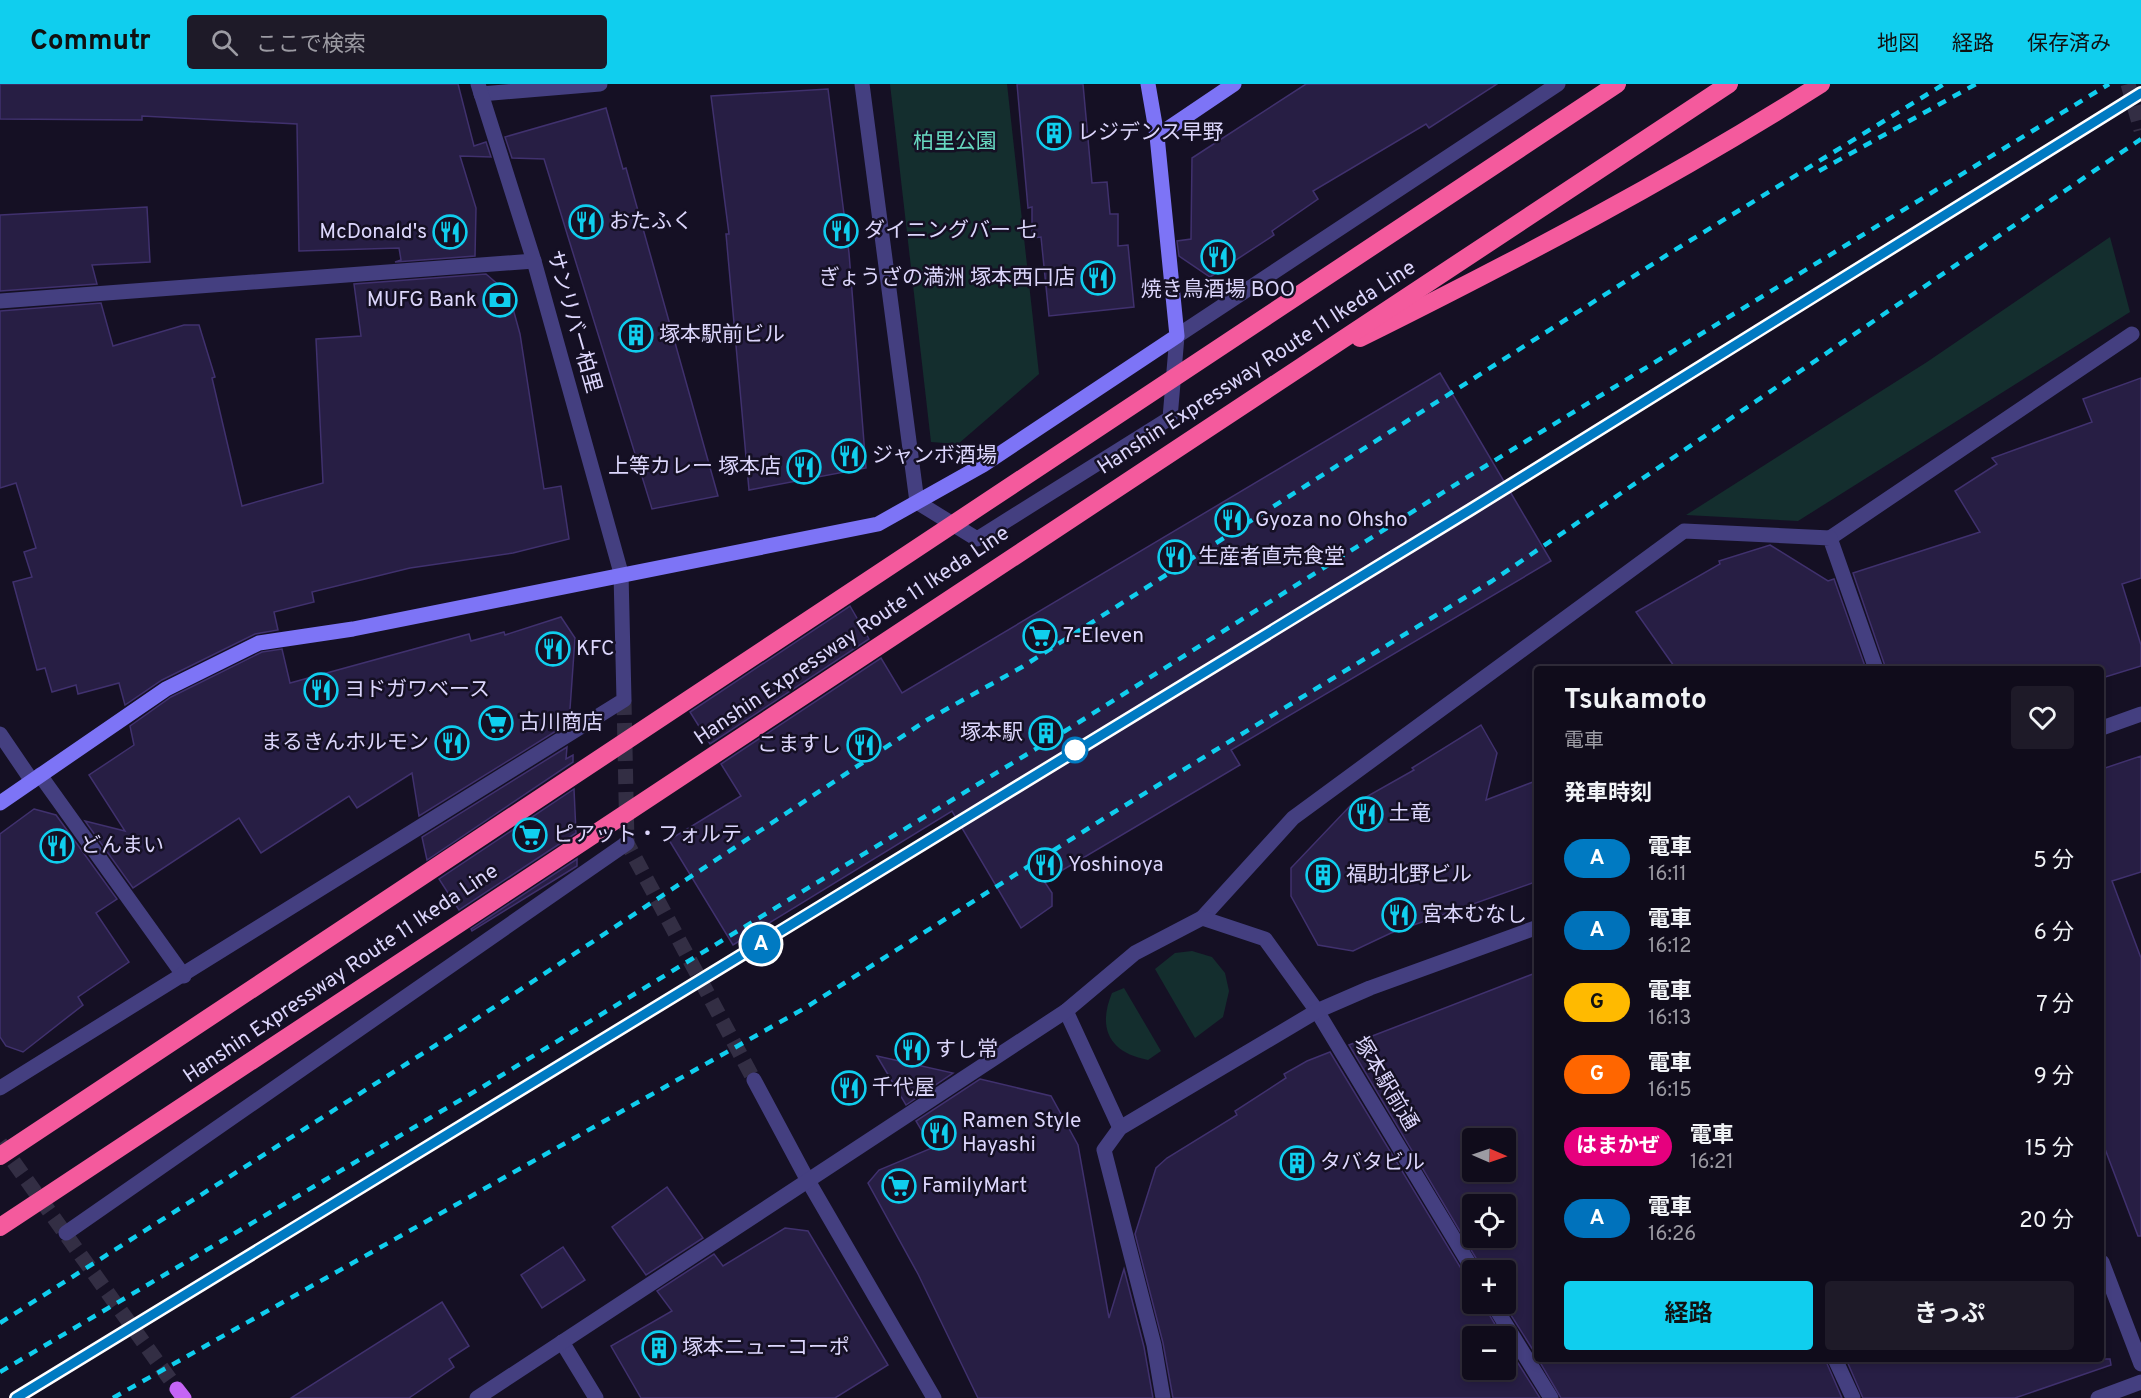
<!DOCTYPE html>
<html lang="ja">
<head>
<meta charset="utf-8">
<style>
	body { margin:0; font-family:Overpass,"Noto Sans JP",sans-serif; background:#1e1a28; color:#f1f3f6; height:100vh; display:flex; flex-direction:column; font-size:22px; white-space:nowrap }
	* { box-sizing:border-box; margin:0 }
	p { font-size:20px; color:#9c9ba3 }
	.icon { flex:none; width:33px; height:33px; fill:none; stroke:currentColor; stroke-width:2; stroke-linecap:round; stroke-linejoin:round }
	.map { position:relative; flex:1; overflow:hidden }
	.sheet { position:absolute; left:1534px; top:582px; width:570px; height:696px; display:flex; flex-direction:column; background:#100c1b; border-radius:6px; box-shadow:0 3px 9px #0003,0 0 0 2px #302c3a }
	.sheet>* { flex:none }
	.badge { padding:0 12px; border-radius:20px; font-size:21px; line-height:39px }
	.needle { width:39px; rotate:92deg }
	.controls { position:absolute; left:1462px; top:1044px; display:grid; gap:12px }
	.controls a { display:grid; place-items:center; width:54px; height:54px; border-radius:6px; background:#100c1b; box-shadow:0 3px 9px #0003,0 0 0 2px #302c3a; font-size:30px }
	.map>.badge { position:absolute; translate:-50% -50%; box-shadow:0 0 0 3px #fff }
	h2 { padding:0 30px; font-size:22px; line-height:54px }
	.round { display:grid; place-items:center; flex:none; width:63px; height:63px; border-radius:6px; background:#1e1a28 }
	.overview { display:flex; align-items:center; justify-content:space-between; height:102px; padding:0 30px }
	h1 { font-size:28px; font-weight:700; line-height:45px }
	.action { display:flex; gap:12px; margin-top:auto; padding:12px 30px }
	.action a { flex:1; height:69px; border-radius:6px; background:#10ceee; color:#111; font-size:24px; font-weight:700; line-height:69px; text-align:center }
	.action a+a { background:#1e1a28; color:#f1f3f6 }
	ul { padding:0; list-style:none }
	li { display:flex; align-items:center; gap:18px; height:72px; padding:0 30px }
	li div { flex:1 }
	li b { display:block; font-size:22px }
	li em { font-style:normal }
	li .badge { min-width:66px; font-weight:700; text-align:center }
	header { display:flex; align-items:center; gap:36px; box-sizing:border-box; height:84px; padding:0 30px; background:#10ceee; color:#111 }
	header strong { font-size:28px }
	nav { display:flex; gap:33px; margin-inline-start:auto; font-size:21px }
	.search { width:420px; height:54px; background:#1e1a28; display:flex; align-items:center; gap:15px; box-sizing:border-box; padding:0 21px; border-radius:6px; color:#9c9ba3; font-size:22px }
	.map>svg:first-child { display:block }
</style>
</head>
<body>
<header>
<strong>Commutr</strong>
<div class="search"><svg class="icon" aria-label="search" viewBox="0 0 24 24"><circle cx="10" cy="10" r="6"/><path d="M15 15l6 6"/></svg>ここで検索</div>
<nav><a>地図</a><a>経路</a><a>保存済み</a></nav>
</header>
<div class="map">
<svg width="2141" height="1314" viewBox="0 0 2141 1314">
	<rect width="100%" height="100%" fill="#151024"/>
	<g fill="#142e2e">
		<path d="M890,0h117l32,290 -81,70 -27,-2z"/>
		<path d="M2110,153l20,75 -332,209 -112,-6 241,-153z"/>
		<path d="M1192,867l20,6 13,16 4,18 -6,26 -28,21 -40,-69 20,-16z"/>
		<path d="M1124,904l37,63 -13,9c-38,-7 -51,-31 -36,-67z"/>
	</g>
	<g fill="#271e44" stroke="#40316e" stroke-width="1.5" fill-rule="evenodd">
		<path d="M0,0h458l16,62 12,-4 5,15 -31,-1 16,52 -1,48 -80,6 6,-2 -2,-12 -100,3 -2,-127 -155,-8v4l-142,-1z"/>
		<path d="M1017,0h66l9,99 15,-1 3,32h8v32l10,-1 6,62 -85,9 -8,-79 -9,1v-31l-4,1z"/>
		<path d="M1306,0h191l-68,44 -3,-4 -113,67 5,8 -46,32 2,4 -64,42 -31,-21 -2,-15 14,-2 1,-81z"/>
		<path d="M828,5l21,164 17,215 -117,22 -23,-256h3l-18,-138z"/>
		<path d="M606,24l17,61 3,-1 92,328 -66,13 -108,-350 -32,-1 -7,-21z"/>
		<path d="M147,123l3,55 -58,3 5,19 -97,7v-76z"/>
		<path d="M486,190l23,20 11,40 24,155 17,-3 8,53 -56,14 -103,15 -98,24 2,10 -40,10 4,18 -23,4 -93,46 -37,25 -6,-22 -41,11 -2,-9 -24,7 -7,-24 -8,2 -24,-88 19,-5 -8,-25 12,-4 -20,-65 -16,5v-177l101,-8 12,43 71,-21h15l16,52 -3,1 30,128 81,-23 -7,-144 45,-3 -7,-52z"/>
		<path d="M1440,289l111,188 -320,189 9,15 -196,116 8,12v13l-31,22 -69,-117 -219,134 -64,-105 72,-44 -20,-32 160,-106 21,35z"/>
		<path d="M2141,294v200l-19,6 19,61v21l-39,12v-9h-216l-33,-96 127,-41 -25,-41 42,-27 -5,-6 100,-36 -9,-23z"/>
		<path d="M1770,461l58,36 6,-2 32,90h-190l-40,-57 84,-48 -1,-3z"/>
		<path d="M850,522l19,33 -159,105 -20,-32z"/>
		<path d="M561,533l14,21 -6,85 -150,93 -7,-43 -55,35 -8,-12 -88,57 -22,-35 -106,70 -48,-67 40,10 -36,-56 45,-30 -4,-19 41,-29 91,-45 20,-3 8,34 179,-49 2,7 33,-9 1,3z"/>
		<path d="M1481,641l16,28 -11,47 52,-20v101l-147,52 -38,18 -35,-6 -27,-49v-28l59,-62 64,-36 -2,-2z"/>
		<path d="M567,663l-1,12 7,-4v7l-146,98 -5,-23z"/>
		<path d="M2141,672v116l-29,9 29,77v278h-3l-36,-95v-372z"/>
		<path d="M574,705l2,44 -117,77 -20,-31z"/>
		<path d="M34,725l22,6 61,84 -21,14 33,49 -51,35 5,8 -60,47 -17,-6 -6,-9v-203z"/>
		<path d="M577,775v7l-105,65 -1,-2z"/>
		<path d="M1538,888v386l-34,-54 2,-34h-23l-134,-225zM1473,1054h33v34h-33zM1473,1120h33v34h-33z"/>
		<path d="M1330,968l135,223 8,5v24h10l19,32h-29v34h33v-26l34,54h-367l-10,-55 -28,-109 21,-66 11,-10 70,-43 -2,-4 51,-33 -2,-4 23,-13z"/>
		<path d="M877,972l76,17 -47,32z"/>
		<path d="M980,995l71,17 27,49 31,173 15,-49 20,78 9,51h-175l-60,-124 -50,-91 11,-13 53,-22 -16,-27z"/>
		<path d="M667,1103l36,51 -57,37 -34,-48z"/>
		<path d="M785,1144l23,3 80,134 -53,33h-194l-30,-52 61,-35 -15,-20 57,-37 9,12z"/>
		<path d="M563,1163l22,33 -43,28 -21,-33z"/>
		<path d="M442,1218l27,44 -20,13 5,8 -45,31h-118z"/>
		<path d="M1538,1275h287l17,39h-281z"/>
		<path d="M1846,1275h264l1,6 -96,33h-152z"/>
	</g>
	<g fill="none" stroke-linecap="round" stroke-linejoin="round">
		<path stroke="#332e44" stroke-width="15" stroke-dasharray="15 8" stroke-linecap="butt" d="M624,616l3,143 127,237"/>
		<path stroke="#332e44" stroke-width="15" stroke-dasharray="15 8" stroke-linecap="butt" d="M2128,0l13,46"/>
		<path stroke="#332e44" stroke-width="15" stroke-dasharray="15 8" stroke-linecap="butt" d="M0,1059l177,246"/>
		<g stroke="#443f80" stroke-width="15">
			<path d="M917,418l60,37 193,-121 7,-82"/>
			<path d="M1830,454l302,-204"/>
		</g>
		<g stroke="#443f80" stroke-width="15">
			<path d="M862,0l55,418"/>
			<path d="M481,10l119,-10"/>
			<path d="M0,217l534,-40"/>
			<path d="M1177,252l381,-252"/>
			<path d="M2102,644l39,-14"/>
			<path d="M0,650l32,47"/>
			<path d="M40,691l144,201"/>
			<path d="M1202,834l91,-100 391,-287 146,7 46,131"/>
			<path d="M1066,927l54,117"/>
			<path d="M754,996l53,99 127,219"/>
			<path d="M0,1004l624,-388 -3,-127 -87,-312 -56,-177"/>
			<path d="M66,1149l561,-390"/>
			<path d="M2102,1178l39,102"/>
			<path d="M1493,1220l58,94"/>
			<path d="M562,1258l34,56"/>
			<path d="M1835,1275l18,39"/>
			<path d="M477,1314l589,-387 69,-58 67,-35 63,21 52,72 156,259"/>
			<path d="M1163,1314l-9,-53 -50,-195 16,-22 197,-117 53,-23 168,-61"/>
			<path d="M2098,1314l43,-16"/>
		</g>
		<g stroke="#7d74f6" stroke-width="15">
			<path d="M1157,52l77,-52"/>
			<path d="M0,719l166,-114 93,-46 94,-14 525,-105 105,-59 194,-129 -20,-200 -9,-52"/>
		</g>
		<path stroke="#c565f5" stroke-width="15" d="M177,1305l7,9"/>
		<g stroke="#f45a9d" stroke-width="18">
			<path d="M1360,254c157,-78 313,-160 461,-254"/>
			<path d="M0,1072l1617,-1072"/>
			<path d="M0,1143l1729,-1143"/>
		</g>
		<g stroke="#10ceee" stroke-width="4.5" stroke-dasharray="9 8" stroke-linecap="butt">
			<path d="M1819,87l157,-87"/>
			<path d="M0,1239l458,-292 469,-311 95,-53 648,-414 274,-169"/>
			<path d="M0,1288l484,-286 581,-355 401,-253 643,-394"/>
			<path d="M16,1314l1454,-888 671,-417"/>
			<path d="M113,1314l692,-390 306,-194 381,-233 649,-442"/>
		</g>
	</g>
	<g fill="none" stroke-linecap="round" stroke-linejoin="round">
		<defs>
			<path id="line" d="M16,1314l1454,-888 671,-417"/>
		</defs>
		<use href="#line" stroke="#fff" stroke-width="14"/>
		<use href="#line" stroke="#007ac2" stroke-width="9"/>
	</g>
	<defs>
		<symbol id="building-ring" viewBox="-11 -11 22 22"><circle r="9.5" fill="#151024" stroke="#10ceee" stroke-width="1.5"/><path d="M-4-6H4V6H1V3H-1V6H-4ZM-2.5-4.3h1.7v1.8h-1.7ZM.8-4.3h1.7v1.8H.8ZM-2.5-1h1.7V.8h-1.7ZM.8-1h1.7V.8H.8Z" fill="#10ceee"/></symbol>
		<symbol id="restaurant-ring" viewBox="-11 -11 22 22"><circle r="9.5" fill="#151024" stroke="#10ceee" stroke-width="1.5"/><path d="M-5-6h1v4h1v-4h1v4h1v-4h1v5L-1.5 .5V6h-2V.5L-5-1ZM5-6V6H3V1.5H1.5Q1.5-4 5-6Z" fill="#10ceee"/></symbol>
		<symbol id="bank-ring" viewBox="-11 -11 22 22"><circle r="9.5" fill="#151024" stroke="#10ceee" stroke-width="1.5"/><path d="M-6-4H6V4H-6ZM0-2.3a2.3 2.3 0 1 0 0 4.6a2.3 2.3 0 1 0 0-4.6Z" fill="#10ceee"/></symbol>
		<symbol id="supermarket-ring" viewBox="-11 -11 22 22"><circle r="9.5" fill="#151024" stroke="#10ceee" stroke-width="1.5"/><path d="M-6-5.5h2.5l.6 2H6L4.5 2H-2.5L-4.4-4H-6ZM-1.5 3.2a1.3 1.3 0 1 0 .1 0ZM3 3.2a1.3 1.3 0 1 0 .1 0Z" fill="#10ceee"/></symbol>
	</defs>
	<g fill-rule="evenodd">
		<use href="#building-ring" x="1035" y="30" width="38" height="38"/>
		<use href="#restaurant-ring" x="567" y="119" width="38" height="38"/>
		<use href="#restaurant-ring" x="822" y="128" width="38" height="38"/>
		<use href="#restaurant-ring" x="431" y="129" width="38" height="38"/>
		<use href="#restaurant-ring" x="1199" y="154" width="38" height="38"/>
		<use href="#restaurant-ring" x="1079" y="175" width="38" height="38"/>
		<use href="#bank-ring" x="481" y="197" width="38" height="38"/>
		<use href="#building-ring" x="617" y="232" width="38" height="38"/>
		<use href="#restaurant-ring" x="830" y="353" width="38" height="38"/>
		<use href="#restaurant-ring" x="785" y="364" width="38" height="38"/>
		<use href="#restaurant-ring" x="1213" y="417" width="38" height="38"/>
		<use href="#restaurant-ring" x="1156" y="454" width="38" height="38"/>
		<use href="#supermarket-ring" x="1021" y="533" width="38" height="38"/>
		<use href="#restaurant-ring" x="534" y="546" width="38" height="38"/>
		<use href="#restaurant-ring" x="302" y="587" width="38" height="38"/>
		<use href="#supermarket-ring" x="477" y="620" width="38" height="38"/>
		<use href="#building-ring" x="1027" y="630" width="38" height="38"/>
		<use href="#restaurant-ring" x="433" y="640" width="38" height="38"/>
		<use href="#restaurant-ring" x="845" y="642" width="38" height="38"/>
		<use href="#restaurant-ring" x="1347" y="711" width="38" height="38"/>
		<use href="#supermarket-ring" x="511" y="732" width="38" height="38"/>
		<use href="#restaurant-ring" x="38" y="743" width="38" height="38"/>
		<use href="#restaurant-ring" x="1026" y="762" width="38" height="38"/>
		<use href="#building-ring" x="1304" y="772" width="38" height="38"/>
		<use href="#restaurant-ring" x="1380" y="812" width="38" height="38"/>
		<use href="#restaurant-ring" x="893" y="947" width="38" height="38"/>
		<use href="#restaurant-ring" x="830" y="985" width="38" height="38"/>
		<use href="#restaurant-ring" x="920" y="1030" width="38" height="38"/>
		<use href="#building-ring" x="1278" y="1060" width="38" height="38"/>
		<use href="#supermarket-ring" x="880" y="1083" width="38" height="38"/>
		<use href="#building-ring" x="640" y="1245" width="38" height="38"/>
	</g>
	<circle fill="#fff" stroke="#007ac2" stroke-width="3" cx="1075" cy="666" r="12"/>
	<g text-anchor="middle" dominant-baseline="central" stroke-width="5" stroke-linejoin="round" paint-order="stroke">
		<g font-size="21" fill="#dcd6fc" stroke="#151024" text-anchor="start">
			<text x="1077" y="49">レジデンス早野</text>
			<text x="609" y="138">おたふく</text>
			<text x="864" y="147">ダイニングバー 七</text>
			<text x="427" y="148" text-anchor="end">McDonald's</text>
			<text x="1075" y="194" text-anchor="end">ぎょうざの満洲 塚本西口店</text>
			<text x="1218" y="206" text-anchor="middle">焼き鳥酒場 BOO</text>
			<text x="477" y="216" text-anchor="end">MUFG Bank</text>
			<text x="659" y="251">塚本駅前ビル</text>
			<text x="872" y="372">ジャンボ酒場</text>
			<text x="781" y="383" text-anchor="end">上等カレー 塚本店</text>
			<text x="1255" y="436">Gyoza no Ohsho</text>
			<text x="1198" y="473">生産者直売食堂</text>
			<text x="1063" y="552">7-Eleven</text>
			<text x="576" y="565">KFC</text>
			<text x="344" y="606">ヨドガワベース</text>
			<text x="519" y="639">古川商店</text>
			<text x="1023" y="649" text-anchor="end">塚本駅</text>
			<text x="429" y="659" text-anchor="end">まるきんホルモン</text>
			<text x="841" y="661" text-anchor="end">こますし</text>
			<text x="1389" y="730">土竜</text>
			<text x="553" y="751">ピアット・フォルテ</text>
			<text x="80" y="762">どんまい</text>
			<text x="1068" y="781">Yoshinoya</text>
			<text x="1346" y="791">福助北野ビル</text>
			<text x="1422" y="831">宮本むなし</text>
			<text x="935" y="966">すし常</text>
			<text x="872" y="1004">千代屋</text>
			<text x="962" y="1037">Ramen Style<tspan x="962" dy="24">Hayashi</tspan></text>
			<text x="1320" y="1079">タバタビル</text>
			<text x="922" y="1102">FamilyMart</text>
			<text x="682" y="1264">塚本ニューコーポ</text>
		</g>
		<g font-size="21" fill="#67d8c0" stroke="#151024">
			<text x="955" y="58">柏里公園</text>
		</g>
		<g font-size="21" fill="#dcd6fc" stroke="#151024">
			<text transform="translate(573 238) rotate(74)">サンリバー柏里</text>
			<text transform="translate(1257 284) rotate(-33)">Hanshin Expressway Route 11 Ikeda Line</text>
			<text transform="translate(852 552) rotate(-34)">Hanshin Expressway Route 11 Ikeda Line</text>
			<text transform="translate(341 890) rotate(-34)">Hanshin Expressway Route 11 Ikeda Line</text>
			<text transform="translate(1385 1000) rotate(59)">塚本駅前通</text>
		</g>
	</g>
</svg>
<div class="controls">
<a><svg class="needle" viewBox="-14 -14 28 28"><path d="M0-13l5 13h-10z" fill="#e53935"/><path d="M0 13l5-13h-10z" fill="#9c9ba3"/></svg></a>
<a><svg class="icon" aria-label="locate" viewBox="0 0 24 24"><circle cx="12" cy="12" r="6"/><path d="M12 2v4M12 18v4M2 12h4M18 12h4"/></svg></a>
<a>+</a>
<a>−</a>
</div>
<b class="badge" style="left:761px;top:860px;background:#007ac2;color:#fff">A</b>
<section class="sheet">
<div class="overview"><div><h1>Tsukamoto</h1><p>電車</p></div><a class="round"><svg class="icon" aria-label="heart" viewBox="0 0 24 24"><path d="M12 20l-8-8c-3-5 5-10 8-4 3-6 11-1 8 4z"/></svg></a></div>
<h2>発車時刻</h2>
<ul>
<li><span class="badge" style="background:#007ac2;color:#fff">A</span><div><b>電車</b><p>16:11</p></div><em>5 分</em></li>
<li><span class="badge" style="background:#0072ba;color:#fff">A</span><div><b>電車</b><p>16:12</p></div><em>6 分</em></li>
<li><span class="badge" style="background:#ffba00;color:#111">G</span><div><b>電車</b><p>16:13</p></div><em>7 分</em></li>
<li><span class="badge" style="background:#f60;color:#fff">G</span><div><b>電車</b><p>16:15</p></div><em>9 分</em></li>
<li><span class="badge" style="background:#e6007e;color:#fff">はまかぜ</span><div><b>電車</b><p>16:21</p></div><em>15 分</em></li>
<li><span class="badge" style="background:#0072bc;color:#fff">A</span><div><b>電車</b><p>16:26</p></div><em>20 分</em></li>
</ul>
<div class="action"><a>経路</a><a>きっぷ</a></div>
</section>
</div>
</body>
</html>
